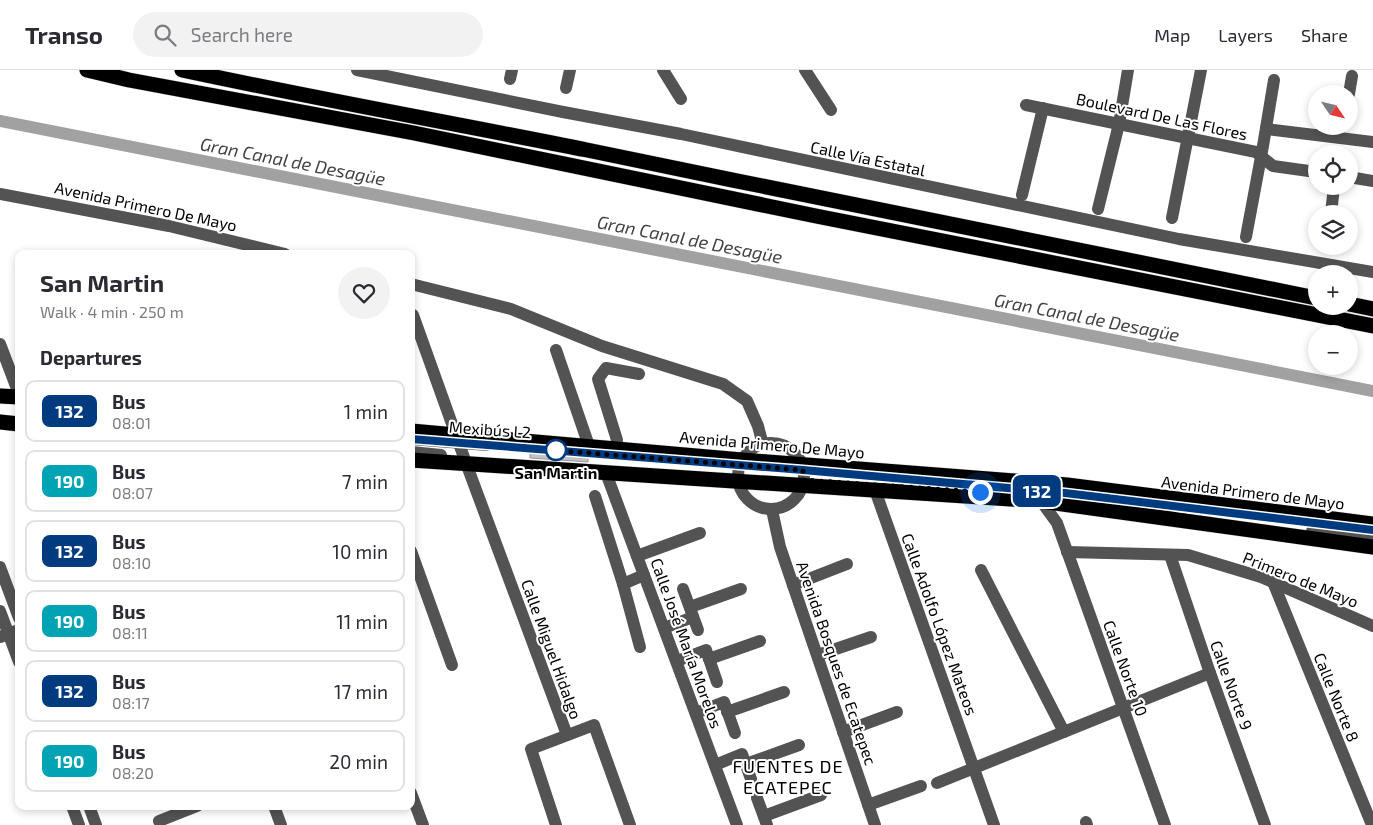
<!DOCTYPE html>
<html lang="en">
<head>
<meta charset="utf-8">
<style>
	body { margin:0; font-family:"Exo 2",sans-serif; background:#f2f2f3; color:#2b2b33; height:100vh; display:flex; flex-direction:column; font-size:19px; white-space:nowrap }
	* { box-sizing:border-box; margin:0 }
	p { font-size:16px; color:#7c7c81 }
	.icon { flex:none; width:28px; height:28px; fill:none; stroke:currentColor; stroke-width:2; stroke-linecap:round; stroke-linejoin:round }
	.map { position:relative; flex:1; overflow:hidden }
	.side { position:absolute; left:15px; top:180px; width:400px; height:560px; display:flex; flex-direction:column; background:#fff; border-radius:10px; box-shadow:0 2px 8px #0003 }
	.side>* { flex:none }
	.badge { padding:0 10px; border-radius:8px; font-size:18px; line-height:32px }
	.needle { width:32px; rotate:125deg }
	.tools { position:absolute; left:1308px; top:15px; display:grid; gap:10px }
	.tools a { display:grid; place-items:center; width:50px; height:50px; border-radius:50%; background:#fff; box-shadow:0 2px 8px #0003; font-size:25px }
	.you { position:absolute; width:25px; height:25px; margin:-12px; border:4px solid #fff; border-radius:50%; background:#1a73e8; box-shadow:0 0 0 8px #1a73e833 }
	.map>.badge { position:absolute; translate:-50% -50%; box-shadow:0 0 0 2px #fff }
	h2 { padding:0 25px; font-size:19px; line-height:45px }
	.round { display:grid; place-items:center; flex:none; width:52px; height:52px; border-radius:26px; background:#f2f2f3 }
	.summary { display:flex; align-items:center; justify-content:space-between; height:85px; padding:0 25px }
	h1 { font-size:24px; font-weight:700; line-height:38px }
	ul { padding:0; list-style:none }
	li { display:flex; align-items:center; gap:15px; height:62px; margin:0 10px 8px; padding:0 15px; border:2px solid #e1e1e2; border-radius:10px }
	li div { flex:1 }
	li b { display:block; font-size:19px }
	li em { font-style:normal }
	li .badge { min-width:55px; font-weight:700; text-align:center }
	header { display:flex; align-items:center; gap:30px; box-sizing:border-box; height:70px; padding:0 25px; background:#fff; border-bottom:1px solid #e1e1e2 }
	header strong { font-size:24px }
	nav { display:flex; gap:28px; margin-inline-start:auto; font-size:18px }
	.search { width:350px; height:45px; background:#f2f2f3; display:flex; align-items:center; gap:12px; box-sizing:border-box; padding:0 18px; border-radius:28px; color:#7c7c81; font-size:19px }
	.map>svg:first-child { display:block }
</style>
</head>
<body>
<header>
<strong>Transo</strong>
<div class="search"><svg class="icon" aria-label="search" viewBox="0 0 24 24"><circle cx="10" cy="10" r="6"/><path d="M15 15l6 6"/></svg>Search here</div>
<nav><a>Map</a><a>Layers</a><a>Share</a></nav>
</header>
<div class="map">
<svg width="1373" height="755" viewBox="0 0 1373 755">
	<rect width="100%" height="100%" fill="#fff"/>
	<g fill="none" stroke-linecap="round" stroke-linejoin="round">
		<path stroke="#a1a1a1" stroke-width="12" d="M0,51l1373,270"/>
	</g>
	<path fill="#c3c3c3" stroke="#979797" d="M530,381l58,5v6l-58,-4z"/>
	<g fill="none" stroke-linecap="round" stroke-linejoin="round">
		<defs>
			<g id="highway">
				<path d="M87,0l42,10 285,53 402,83 557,110"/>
				<path d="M182,0c135,29 270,53 405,80 243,50 486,101 729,148"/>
				<path d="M1349,234l24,5"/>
				<path d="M0,326l19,1"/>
				<path d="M0,352l19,2"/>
				<path d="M411,361l331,29 325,25 306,39"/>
				<path d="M411,390l630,41 332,46"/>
			</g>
		</defs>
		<use href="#highway" stroke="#dbdbdb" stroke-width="16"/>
		<g stroke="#535353" stroke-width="12">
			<path d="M357,0l206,42 118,22 498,105 194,33"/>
			<path d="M663,0l18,29"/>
			<path d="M805,0l26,40"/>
			<path d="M510,9l2,-9"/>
			<path d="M566,18l4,-18"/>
			<path d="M1349,24l3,-18"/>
			<path d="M1026,35l230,47 17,14 43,6"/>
			<path d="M1266,59l107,13"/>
			<path d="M1349,107l24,4"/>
			<path d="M0,124l169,32 116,28"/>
			<path d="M1022,125l21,-87"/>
			<path d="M1098,139l21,-85 9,-54"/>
			<path d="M1331,144l3,-28"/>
			<path d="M1172,148l29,-148"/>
			<path d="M1246,167l17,-91 11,-66"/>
			<path d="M411,214l100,25 91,37 121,38 24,17 11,25 5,19"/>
			<path d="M413,245l53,148 101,272"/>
			<path d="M0,274l19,50"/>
			<path d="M556,280l33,96"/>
			<path d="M411,369l76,6"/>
			<circle cx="771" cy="406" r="33"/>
			<path d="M616,378l1,-8 -19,-61 8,-11 33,6"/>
			<path d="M411,382l30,3"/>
			<path d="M606,403l131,352"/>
			<path d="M976,415l89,8 107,13"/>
			<path d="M875,420l119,335"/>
			<path d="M1039,424l2,7 16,22 108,302"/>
			<path d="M595,426l28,88 21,-9"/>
			<path d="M772,440l8,37 95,278"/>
			<path d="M1312,461l61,8"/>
			<path d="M411,481l41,114"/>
			<path d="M1067,482l121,3 73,22 112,49"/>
			<path d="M1170,485l40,118 55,152"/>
			<path d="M637,486l63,-23"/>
			<path d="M0,497l19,51"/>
			<path d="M981,500l83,162"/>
			<path d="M1273,512l99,243"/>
			<path d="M623,514l17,63"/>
			<path d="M793,515l54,-21"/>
			<path d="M683,519l15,41"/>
			<path d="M690,537l51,-18"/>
			<path d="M0,541l19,51"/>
			<path d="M664,558l29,-11"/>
			<path d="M0,567l19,-7"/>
			<path d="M818,585l53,-18"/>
			<path d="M709,589l51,-18"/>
			<path d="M677,591l29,-11 11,32"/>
			<path d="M727,642l57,-20"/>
			<path d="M696,643l28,-11 11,31"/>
			<path d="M843,662l54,-20"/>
			<path d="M746,694l53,-19"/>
			<path d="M715,695l27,-11 9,25"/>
			<path d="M937,713l273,-110"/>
			<path d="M411,723l12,32"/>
			<path d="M757,728l10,27"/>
			<path d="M868,735l53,-19"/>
			<path d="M72,736l7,19"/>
			<path d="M89,736l7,19"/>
			<path d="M274,736l7,19"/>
			<path d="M764,746l57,-21"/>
			<path d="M159,751l38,-15"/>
			<path d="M1086,752l1,3"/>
			<path d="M556,755l-25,-76 63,-24 36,100"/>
		</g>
		<use href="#highway" stroke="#000" stroke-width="15"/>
	</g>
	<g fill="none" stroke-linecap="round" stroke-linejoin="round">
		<defs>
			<path id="line" d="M411,369l392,31 262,23 308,37"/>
		</defs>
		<use href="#line" stroke="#fff" stroke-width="11"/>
		<use href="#line" stroke="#003b80" stroke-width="8"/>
		<path stroke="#000" stroke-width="5" stroke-dasharray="0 9" d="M556,380h-6l253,20v10l177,12"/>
	</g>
	<circle fill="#fff" stroke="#003b80" stroke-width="2.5" cx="556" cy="380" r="10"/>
	<g text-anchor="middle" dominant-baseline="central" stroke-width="4" stroke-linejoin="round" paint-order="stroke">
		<g font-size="16" fill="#000" stroke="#fff">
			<text transform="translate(1162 46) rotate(12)">Boulevard De Las Flores</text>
			<text transform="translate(868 88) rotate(12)">Calle Vía Estatal</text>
			<text transform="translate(146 136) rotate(12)">Avenida Primero De Mayo</text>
			<text transform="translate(490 359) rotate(4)">Mexibús L2</text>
			<text transform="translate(772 374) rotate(5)">Avenida Primero De Mayo</text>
			<text transform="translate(1253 422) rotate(7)">Avenida Primero de Mayo</text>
			<text transform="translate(1301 509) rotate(22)">Primero de Mayo</text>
			<text transform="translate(940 554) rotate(70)">Calle Adolfo López Mateos</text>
			<text transform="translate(687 573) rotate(70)">Calle José María Morelos</text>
			<text transform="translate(552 579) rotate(70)">Calle Miguel Hidalgo</text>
			<text transform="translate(837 593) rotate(71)">Avenida Bosques de Ecatepec</text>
			<text transform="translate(1126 598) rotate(70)">Calle Norte 10</text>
			<text transform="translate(1232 615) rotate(70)">Calle Norte 9</text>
			<text transform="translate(1337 627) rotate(68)">Calle Norte 8</text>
		</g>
		<g font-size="16" font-weight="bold" fill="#000" stroke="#fff">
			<text x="556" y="402">San Martin</text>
		</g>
		<g font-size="18" font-style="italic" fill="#424242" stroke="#fff">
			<text transform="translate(293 91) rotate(11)">Gran Canal de Desagüe</text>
			<text transform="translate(690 169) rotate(11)">Gran Canal de Desagüe</text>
			<text transform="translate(1087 247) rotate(11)">Gran Canal de Desagüe</text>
		</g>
		<g font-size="18" letter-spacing="1" fill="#000" stroke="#fff">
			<text x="788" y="696">FUENTES DE<tspan x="788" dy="21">ECATEPEC</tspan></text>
		</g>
	</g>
</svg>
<div class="tools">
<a><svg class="needle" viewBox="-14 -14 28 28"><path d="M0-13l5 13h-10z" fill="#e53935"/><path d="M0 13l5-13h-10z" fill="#7c7c81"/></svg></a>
<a><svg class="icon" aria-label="locate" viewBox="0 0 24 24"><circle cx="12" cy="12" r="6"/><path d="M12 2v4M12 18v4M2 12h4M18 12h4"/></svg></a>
<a><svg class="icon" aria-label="layers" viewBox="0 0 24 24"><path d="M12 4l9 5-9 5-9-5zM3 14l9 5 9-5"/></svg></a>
<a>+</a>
<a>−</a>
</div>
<div class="you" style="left:980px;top:422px"></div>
<b class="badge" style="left:1037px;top:421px;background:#003b80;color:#fff">132</b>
<section class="side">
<div class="summary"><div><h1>San Martin</h1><p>Walk · 4 min · 250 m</p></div><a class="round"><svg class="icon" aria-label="heart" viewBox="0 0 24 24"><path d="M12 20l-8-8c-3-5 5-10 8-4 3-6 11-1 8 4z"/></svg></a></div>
<h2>Departures</h2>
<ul>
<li><span class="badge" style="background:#003b80;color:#fff">132</span><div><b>Bus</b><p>08:01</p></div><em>1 min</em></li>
<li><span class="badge" style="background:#00a3b4;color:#fff">190</span><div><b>Bus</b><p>08:07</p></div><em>7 min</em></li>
<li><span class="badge" style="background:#003b80;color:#fff">132</span><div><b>Bus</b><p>08:10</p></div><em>10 min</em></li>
<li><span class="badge" style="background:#00a3b4;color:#fff">190</span><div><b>Bus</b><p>08:11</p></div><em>11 min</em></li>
<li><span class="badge" style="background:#003b80;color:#fff">132</span><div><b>Bus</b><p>08:17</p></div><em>17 min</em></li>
<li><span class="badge" style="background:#00a3b4;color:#fff">190</span><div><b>Bus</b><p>08:20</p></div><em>20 min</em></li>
</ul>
</section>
</div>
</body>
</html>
